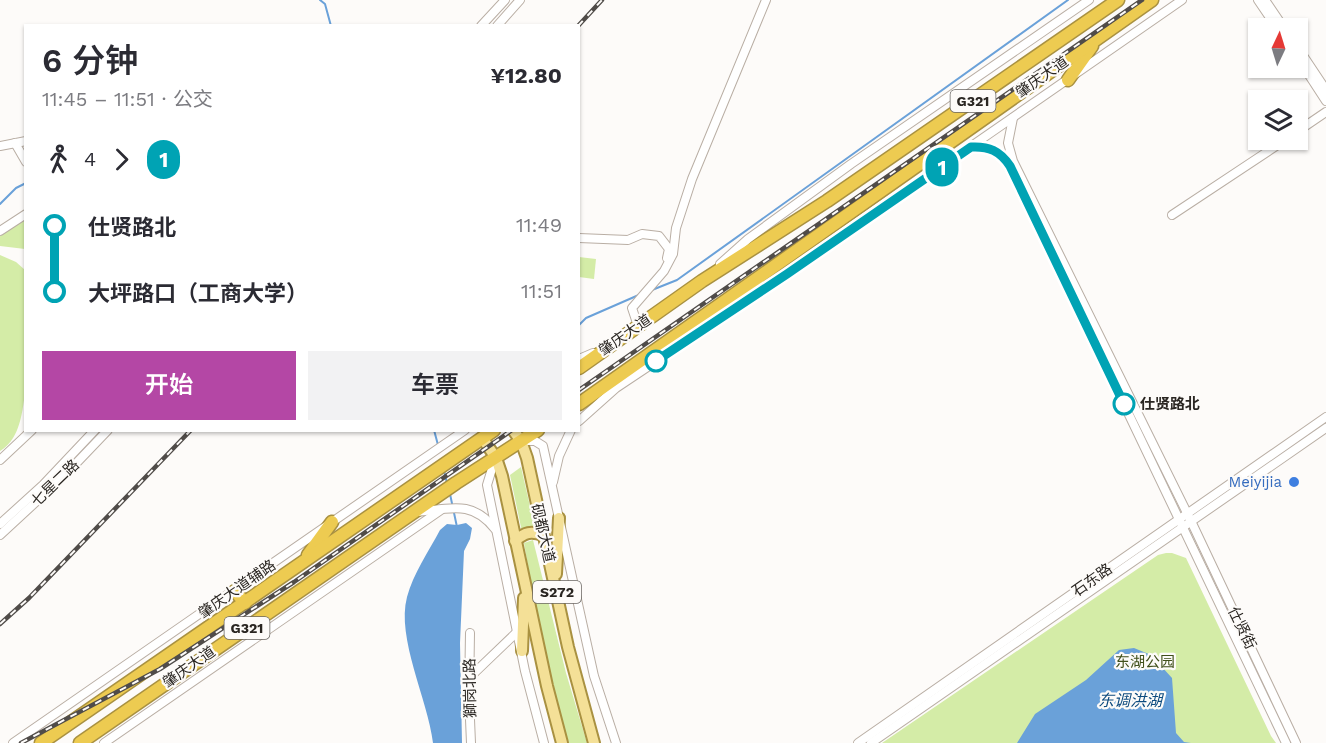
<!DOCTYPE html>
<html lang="zh">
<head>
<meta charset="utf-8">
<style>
	body { margin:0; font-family:"Work Sans","Noto Sans SC",sans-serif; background:#f2f2f3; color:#2b2b33; height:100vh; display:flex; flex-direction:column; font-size:22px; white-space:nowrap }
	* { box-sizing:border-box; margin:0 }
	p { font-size:20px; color:#7c7c81 }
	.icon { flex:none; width:33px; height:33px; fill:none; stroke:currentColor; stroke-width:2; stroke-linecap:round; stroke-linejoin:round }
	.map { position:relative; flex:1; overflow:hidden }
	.panel { position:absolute; left:24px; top:24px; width:556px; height:408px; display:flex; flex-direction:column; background:#fff; border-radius:0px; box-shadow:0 2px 4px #0004 }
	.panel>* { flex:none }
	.badge { padding:0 12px; border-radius:20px; font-size:21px; line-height:39px }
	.needle { width:39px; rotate:4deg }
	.tools { position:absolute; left:1248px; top:18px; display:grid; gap:12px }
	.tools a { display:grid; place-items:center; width:60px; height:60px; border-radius:0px; background:#fff; box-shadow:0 2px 4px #0004; font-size:30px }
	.map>.badge { position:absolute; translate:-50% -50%; box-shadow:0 0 0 3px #fff }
	.legs { display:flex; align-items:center; gap:9px; height:66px; padding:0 18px; font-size:20px }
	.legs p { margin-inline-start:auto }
	.headline { display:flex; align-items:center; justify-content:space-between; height:102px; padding:0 18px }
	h1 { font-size:33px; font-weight:600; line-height:45px }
	.button { display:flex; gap:12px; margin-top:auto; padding:12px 18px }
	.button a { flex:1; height:69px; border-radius:0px; background:#b447a5; color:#fff; font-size:24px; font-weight:600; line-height:69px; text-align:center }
	.button a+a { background:#f2f2f3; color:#2b2b33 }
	ul { padding:0 18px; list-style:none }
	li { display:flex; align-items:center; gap:21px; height:66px; font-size:22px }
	li i { display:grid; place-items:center; width:9px; height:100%; margin:0 8px; background:currentColor }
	li i::after { content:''; width:15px; height:15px; margin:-8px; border:4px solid; border-radius:50%; background:#fff }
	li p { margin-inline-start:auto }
	li:first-child i { background:linear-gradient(#0000 50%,currentColor 0) }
	li:last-child i { background:linear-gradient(currentColor 50%,#0000 0) }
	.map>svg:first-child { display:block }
</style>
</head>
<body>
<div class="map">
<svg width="1326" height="743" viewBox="0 0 1326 743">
	<rect width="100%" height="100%" fill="#fdfbf9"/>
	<g fill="#d4eca7">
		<path d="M25,219v30l-25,-3v-10z"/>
		<path d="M0,255l16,7 9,8c1,38 8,140 -12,168 -3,5 -8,10 -13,13z"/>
		<path d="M579,257l17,2 -2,20 -15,-2z"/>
		<path d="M521,467l14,61 -13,4 -12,-57z"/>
		<path d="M533,540l33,133 21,70h-18l-6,-18 -27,-111 -12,-71z"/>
		<path d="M1166,553h6l14,5 85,178 5,7h-394l276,-188z"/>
	</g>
	<g fill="#6aa1d9">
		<path d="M466,523l6,5 -2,11 -6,12 -4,92 2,100h-29c-5,-43 -37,-105 -26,-146 6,-23 22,-46 33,-67l7,-6 10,1z"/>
		<path d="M1134,648l17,7 21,23 4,55 8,9 7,1h-174l18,-29 51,-34 33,-30z"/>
	</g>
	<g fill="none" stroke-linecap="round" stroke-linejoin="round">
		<g stroke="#6aa1d9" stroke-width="2">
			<path d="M320,0l5,4 6,22"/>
			<path d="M0,204l16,-16 10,-5"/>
			<path d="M652,290l25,-10 391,-280"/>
			<path d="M579,325l7,-7 55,-24"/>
			<path d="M434,430l4,15"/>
			<path d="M444,471l3,12"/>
			<path d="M450,494l7,33"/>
		</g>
		<defs>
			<g id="minor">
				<path d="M1258,0l19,28"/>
				<path d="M1265,0l19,28"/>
				<path d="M481,26l24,-26"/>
				<path d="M497,26l23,-26"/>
				<path d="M1298,48l28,42"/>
				<path d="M1298,58l28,43"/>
				<path d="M1013,118l-5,25 5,18 178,360 105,222"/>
				<path d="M1298,131l28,-19"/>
				<path d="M15,143l11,19"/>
				<path d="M0,146l26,-5"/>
				<path d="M972,147c17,-1 29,4 38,19l276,577"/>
				<path d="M1172,215l113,-75"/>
				<path d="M0,231l26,-17"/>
				<path d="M579,238l49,2 14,-6 17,2 10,13 -2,9"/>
				<path d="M720,264l28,-25 103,-75 238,-164"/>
				<path d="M638,326l-6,-18 32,-37 9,-17 3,-26 16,-49 74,-179"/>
				<path d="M579,359l14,-6"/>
				<path d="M579,421l37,-33 171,-114 395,-274"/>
				<path d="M523,441h12l8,5 51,230 22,67"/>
				<path d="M495,459l-8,26 38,186 19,72"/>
				<path d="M0,460l32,-30"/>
				<path d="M553,482l6,-26 12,-26"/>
				<path d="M416,512c33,-3 56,-13 79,17"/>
				<path d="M0,524l43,-39 52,-55"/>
				<path d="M0,535l64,-59 44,-46"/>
				<path d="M470,633l-1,63 2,47"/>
				<path d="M469,678l49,-47"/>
				<path d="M13,743l452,-313"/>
				<path d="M104,743l337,-233"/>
				<path d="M858,743l468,-326"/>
				<path d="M871,743l455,-315"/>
			</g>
			<g id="major">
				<path d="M513,430l8,11 6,17 41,189 26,96"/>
				<path d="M483,439l13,19 6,18 45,210 15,57"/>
				<path d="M515,541c10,-9 16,-10 28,-6"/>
				<path d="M556,574l3,-56"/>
				<path d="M522,651l2,-53"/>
			</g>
			<g id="highway">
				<path d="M1068,80l24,-34"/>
				<path d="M579,368l123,-87 125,-80 291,-201"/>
				<path d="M579,404l573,-404"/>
				<path d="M308,555l24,-33"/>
				<path d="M235,591l10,12"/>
				<path d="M41,743l453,-313"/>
				<path d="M80,743l376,-260 82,-53"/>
			</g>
		</defs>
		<use href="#minor" stroke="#b9aea4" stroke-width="10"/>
		<use href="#major" stroke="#a99141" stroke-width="14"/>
		<use href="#highway" stroke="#a99141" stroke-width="15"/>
		<use href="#minor" stroke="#fff" stroke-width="8"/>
		<use href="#major" stroke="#f4e097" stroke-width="10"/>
		<use href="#highway" stroke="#edcb51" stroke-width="12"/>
		<defs>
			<g id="rail">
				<path d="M578,26l24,-26"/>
				<path d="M579,390l563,-390"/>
				<path d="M0,624l29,-26 162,-168"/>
				<path d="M21,743l139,-74 134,-87 218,-152"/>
			</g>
		</defs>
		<use href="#rail" stroke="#504c49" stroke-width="4.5"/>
		<use href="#rail" stroke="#fdfbf9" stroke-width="2" stroke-dasharray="7" stroke-linecap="butt"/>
	</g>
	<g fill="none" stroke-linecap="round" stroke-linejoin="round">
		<defs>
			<path id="line-1" d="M656,361l131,-87 184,-127c18,-1 29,4 39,19l114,238"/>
		</defs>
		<use href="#line-1" stroke="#fff" stroke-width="14"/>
		<use href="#line-1" stroke="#00a3b4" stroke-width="9"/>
	</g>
	<g fill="#fff" stroke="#00a3b4" stroke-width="3">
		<circle cx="656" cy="361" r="10"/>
		<circle cx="1124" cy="404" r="10"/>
	</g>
	<circle fill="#3f7fe0" stroke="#fdfbf9" stroke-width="2" cx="1294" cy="482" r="6"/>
	<g text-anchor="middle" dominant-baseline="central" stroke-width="4.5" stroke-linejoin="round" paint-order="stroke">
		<g fill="#fdfbf9" stroke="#696662" stroke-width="1.5">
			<rect x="950.5" y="90" width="45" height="22" rx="4.5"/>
			<rect x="533" y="581" width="48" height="22" rx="4.5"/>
			<rect x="224.5" y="617" width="45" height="22" rx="4.5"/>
		</g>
		<g font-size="14" font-weight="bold" fill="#2a2622">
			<text x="973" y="101">G321</text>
			<text x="557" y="592">S272</text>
			<text x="247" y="628">G321</text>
		</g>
		<g font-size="15" fill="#2a2622" stroke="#fdfbf9">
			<text transform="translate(1042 77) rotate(-35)">肇庆大道</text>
			<text transform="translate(625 335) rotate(-35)">肇庆大道</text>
			<text transform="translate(55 483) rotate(-44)">七星二路</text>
			<text transform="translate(543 533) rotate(77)">砚都大道</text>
			<text transform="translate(1092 580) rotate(-35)">石东路</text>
			<text transform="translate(237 589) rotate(-35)">肇庆大道辅路</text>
			<text transform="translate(1242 628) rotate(64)">仕贤街</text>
			<text transform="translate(189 667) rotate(-35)">肇庆大道</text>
			<text transform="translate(470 688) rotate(-91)">獅岗北路</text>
		</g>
		<g font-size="15" font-weight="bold" fill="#2a2622" stroke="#fdfbf9" text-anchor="start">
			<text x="1140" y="404">仕贤路北</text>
		</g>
		<g font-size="15" fill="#366cbe" stroke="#fdfbf9" text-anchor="end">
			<text x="1282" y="482">Meiyijia</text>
		</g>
		<g font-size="15" fill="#40501b" stroke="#fdfbf9">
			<text x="1145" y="662">东湖公园</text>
		</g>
		<g font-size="16" font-style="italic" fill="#0e4b7f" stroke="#fdfbf9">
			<text x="1130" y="700">东调洪湖</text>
		</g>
	</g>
</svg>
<div class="tools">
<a><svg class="needle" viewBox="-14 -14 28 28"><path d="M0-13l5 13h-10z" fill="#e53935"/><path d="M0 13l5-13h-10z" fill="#7c7c81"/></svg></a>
<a><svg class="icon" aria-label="layers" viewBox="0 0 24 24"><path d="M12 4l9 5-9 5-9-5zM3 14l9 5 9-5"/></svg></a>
</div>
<b class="badge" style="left:942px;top:167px;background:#00a3b4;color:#fff">1</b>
<section class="panel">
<div class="headline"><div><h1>6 分钟</h1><p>11:45 – 11:51 · 公交</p></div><b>¥12.80</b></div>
<div class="legs"><svg class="icon" aria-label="walk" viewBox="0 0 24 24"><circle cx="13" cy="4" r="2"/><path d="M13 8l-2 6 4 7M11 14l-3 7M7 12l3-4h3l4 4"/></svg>4<svg class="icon" aria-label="forward" viewBox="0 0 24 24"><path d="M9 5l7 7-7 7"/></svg><b class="badge" style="background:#00a3b4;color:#fff">1</b></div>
<ul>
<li><i style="color:#00a3b4"></i><b>仕贤路北</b><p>11:49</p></li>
<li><i style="color:#00a3b4"></i><b>大坪路口（工商大学）</b><p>11:51</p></li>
</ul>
<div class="button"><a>开始</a><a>车票</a></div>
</section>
</div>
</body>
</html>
